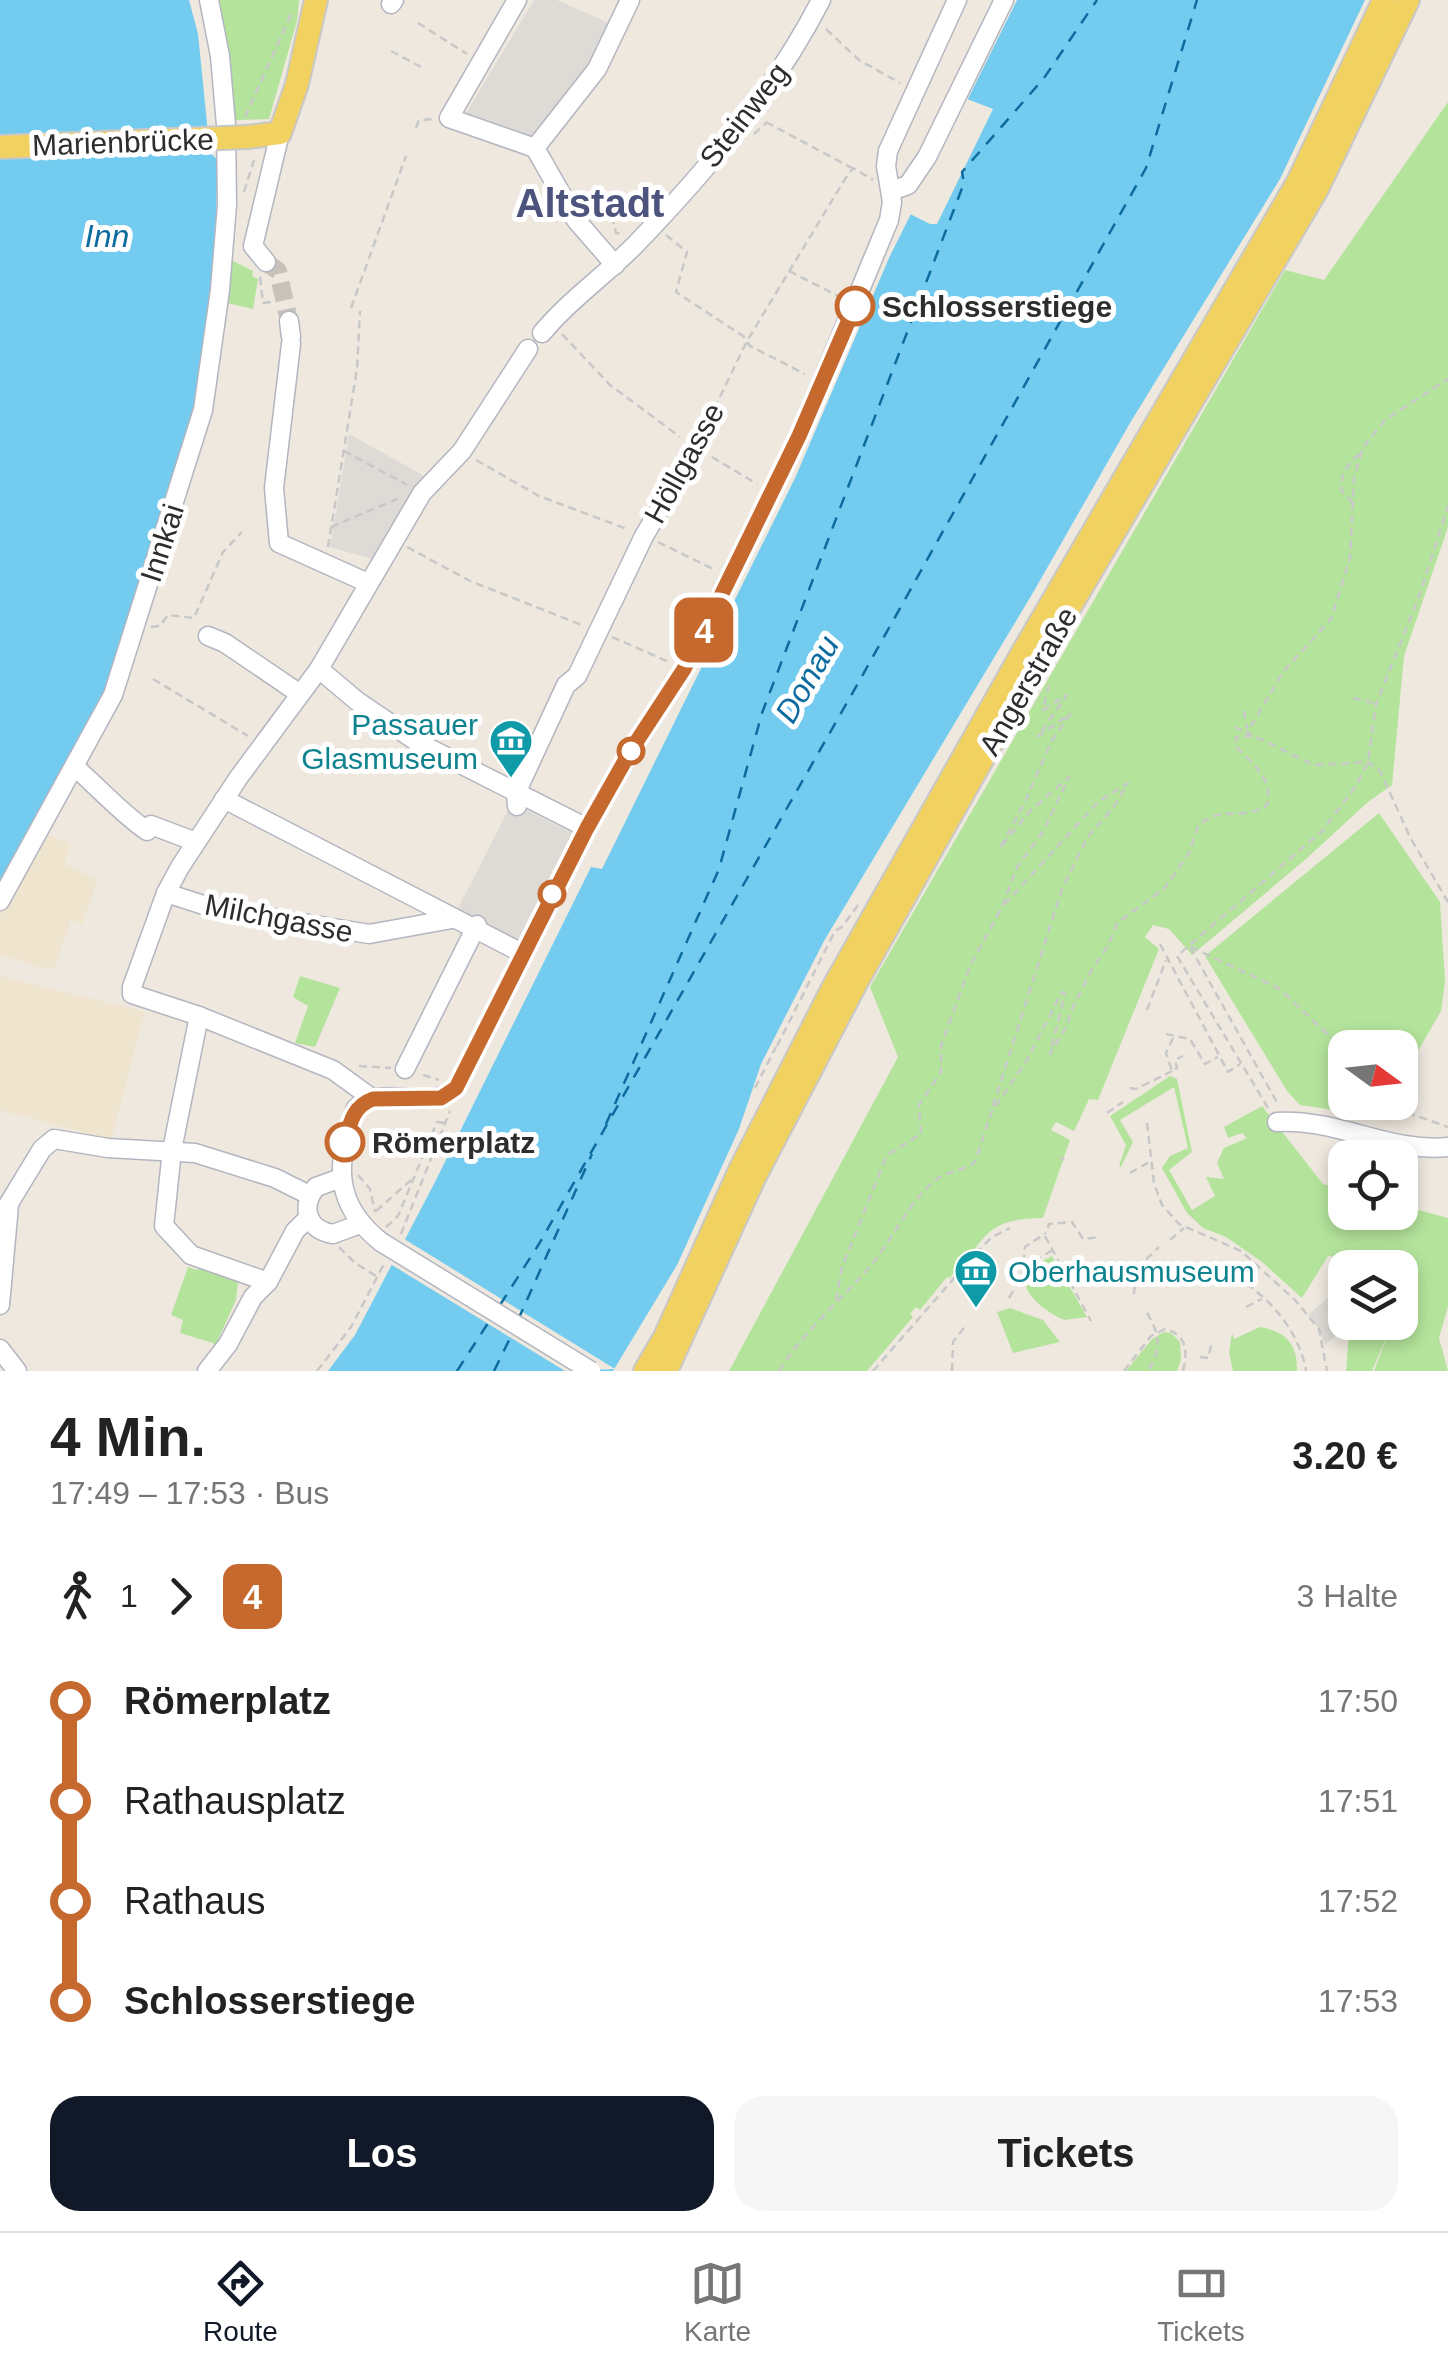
<!DOCTYPE html>
<html lang="de">
<head>
<meta charset="utf-8">
<style>
	body { margin:0; font-family:Helvetica,sans-serif; background:#f6f6f6; color:#222; height:100vh; display:flex; flex-direction:column; font-size:38px; white-space:nowrap }
	* { box-sizing:border-box; margin:0 }
	p { font-size:32px; color:#767676 }
	.icon { flex:none; width:55px; height:55px; fill:none; stroke:currentColor; stroke-width:2; stroke-linecap:round; stroke-linejoin:round }
	.map { position:relative; height:1371px; overflow:hidden }
	.details { display:flex; flex-direction:column; background:#fff; flex:1 }
	.details>* { flex:none }
	.badge { padding:0 20px; border-radius:15px; font-size:35px; line-height:65px }
	.needle { width:65px; rotate:105deg }
	.tools { position:absolute; left:1328px; top:1030px; display:grid; gap:20px }
	.tools a { display:grid; place-items:center; width:90px; height:90px; border-radius:20px; background:#fff; box-shadow:0 5px 15px #0003; font-size:50px }
	.map>.badge { position:absolute; translate:-50% -50%; box-shadow:0 0 0 5px #fff }
	.legs { display:flex; align-items:center; gap:15px; height:110px; padding:0 50px; font-size:32px }
	.legs p { margin-inline-start:auto }
	.overview { display:flex; align-items:center; justify-content:space-between; height:170px; padding:0 50px }
	h1 { font-size:55px; font-weight:700; line-height:75px }
	.action { display:flex; gap:20px; margin-top:auto; padding:20px 50px }
	.action a { flex:1; height:115px; border-radius:30px; background:#111827; color:#fff; font-size:40px; font-weight:700; line-height:115px; text-align:center }
	.action a+a { background:#f6f6f6; color:#222 }
	ul { padding:0 50px; list-style:none }
	li { display:flex; align-items:center; gap:35px; height:100px; font-size:38px }
	li i { display:grid; place-items:center; width:15px; height:100%; margin:0 12px; background:currentColor }
	li i::after { content:''; width:25px; height:25px; margin:-12px; border:8px solid; border-radius:50%; background:#fff }
	li p { margin-inline-start:auto }
	li:first-child i { background:linear-gradient(#0000 50%,currentColor 0) }
	li:last-child i { background:linear-gradient(currentColor 50%,#0000 0) }
	.tab-bar { display:flex; justify-content:space-around; align-items:center; height:140px; border-top:2px solid #e0e0e0; background:#fff; font-size:28px; color:#767676 }
	.tab-bar a { display:grid; justify-items:center; gap:5px }
	.tab-bar .active { color:#111827 }
	.map>svg:first-child { display:block }
</style>
</head>
<body>
<div class="map">
<svg width="1448" height="1371" viewBox="0 0 1448 1371">
	<rect width="100%" height="100%" fill="#eee8df"/>
	<g fill="#efe5cf">
		<path d="M48,835l23,8 -7,21 34,16 -16,44 -11,-4 -16,47 -5,3 -50,-15v-41l38,-71z"/>
		<path d="M0,976l145,36 -34,128 -111,-30z"/>
	</g>
	<g fill="#b4e49c">
		<path d="M217,0h82l-2,21 -28,98 -34,1 -11,-90z"/>
		<path d="M1448,102v425l-44,129 -12,129 -24,17 -62,57 -114,96 -23,-26 -16,-4 -8,12 14,12 -61,151 -9,-1 -15,32 -18,-9 -5,8 19,10 -27,78c-52,1 -56,13 -84,54l-4,-1 -5,7 -3,-1 -27,33 -4,-3 -6,7 3,3 -46,54h-138l169,-314 -28,-70 415,-717 39,10z"/>
		<path d="M231,260l22,11 -1,5 6,3 -5,30 -26,-6z"/>
		<path d="M1379,813l61,89 5,79 -4,30 -41,71v-34h-55v54l36,1 -13,12 -68,-10 -13,-14 -82,-135z"/>
		<path d="M300,976l40,12 -25,59 -20,-4 13,-37 -15,-9z"/>
		<path d="M1170,1076l7,3 15,73 -23,18 23,40 23,-14 -9,-19 18,2 -7,-16 7,-15 23,-10 -5,-5 -14,5 -4,-11 38,-21 61,78 22,6v22h55v-7l48,13v89l-9,31 9,33h-74l17,-45 -19,45h-26l3,-38 22,3 7,-13 22,-1v-48l4,-10 -76,-8 -26,42 -40,-36 -36,-25 -23,-9 -16,-15 -25,-45 8,-12 18,-8 -14,-61 -54,33 13,22 -12,25 -2,-1 7,-21 -16,-29z"/>
		<path d="M1052,1256l35,61 -23,3c-16,-7 -51,-30 -34,-50 5,-6 15,-10 22,-14z"/>
		<path d="M188,1267l9,3 6,-3 35,15 -2,18 -20,44 -36,-11 3,-13 -12,-5z"/>
		<path d="M1010,1308l33,12 17,22 -47,11 -16,-41z"/>
		<path d="M1260,1327c26,4 38,18 37,44h-64l-4,-19 3,-19 2,6z"/>
		<path d="M1164,1332l7,1 9,9 1,18 -4,11h-51l26,-32z"/>
	</g>
	<g fill="#dedbd6">
		<path d="M534,0h23l54,24 -22,41 -61,81 -67,-24z"/>
		<path d="M349,434l77,43 -54,82 -42,-12z"/>
		<path d="M512,803l61,30 -57,111 -62,-28z"/>
		<path d="M1345,1283v39l5,1 -25,22 -6,-16 -11,-14z"/>
	</g>
	<g fill="#73ccef">
		<path d="M0,0h189l9,34 12,119 8,7 -4,106 -15,120 -18,70 -72,226 -22,50 -87,151z"/>
		<path d="M1017,0h348l-85,179 -150,244 -96,168 -210,350 -63,123 -22,65 -62,136 -64,106h-285l27,-36 80,-153 156,-315 11,2 194,-393 93,-218z"/>
	</g>
	<g fill="#eee8df">
		<path d="M967,99l26,10 -56,115h-7l-20,-10z"/>
		<path d="M401,1237l214,132 -50,2 -178,-109z"/>
	</g>
	<g fill="none" stroke-linecap="round" stroke-linejoin="round">
		<g stroke="#0d6ba0" stroke-width="2.5" stroke-dasharray="12 10" stroke-linecap="butt">
			<path d="M606,1124l113,-255 43,-156 202,-530 -2,-11 82,-94 53,-78"/>
			<path d="M500,1305l39,-61 322,-566 285,-510 51,-168"/>
			<path d="M518,1320l74,-166"/>
			<path d="M457,1371l33,-51"/>
			<path d="M494,1371l19,-39"/>
		</g>
		<path stroke="#c7c3bb" stroke-width="18" stroke-dasharray="18 9" stroke-linecap="butt" d="M266,262l12,9 11,50"/>
		<defs>
			<g id="minor">
				<path d="M517,0l-68,118 86,30 41,72 39,45"/>
				<path d="M391,4l3,-4"/>
				<path d="M535,148l62,-79 33,-69"/>
				<path d="M891,191l17,-6 19,-28 77,-157"/>
				<path d="M266,262l-13,-16 27,-113"/>
				<path d="M289,321l2,16"/>
				<path d="M542,333c27,-33 65,-59 95,-90 70,-73 138,-153 184,-243"/>
				<path d="M291,344l-17,144 5,55 89,40"/>
				<path d="M208,636l17,7 75,51"/>
				<path d="M319,669l38,32 62,42 168,85"/>
				<path d="M75,767c25,22 45,45 72,64l4,-6 45,17"/>
				<path d="M224,799l298,154"/>
				<path d="M517,806l-1,-13 50,-108 11,-9 67,-140 52,-89"/>
				<path d="M166,893l47,15 156,26 83,-15"/>
				<path d="M0,901l113,-206 90,-285 17,-120 7,-85 -1,-80 -6,-69 -11,-56"/>
				<path d="M199,1016l-27,134 -8,76 27,29 77,27"/>
				<path d="M405,1069l72,-144"/>
				<path d="M373,1099l-40,-29 -134,-54 -67,-22v-7l34,-94 14,-26 59,-90 80,-108 103,-176 40,-42 66,-102"/>
				<path d="M1277,1122c59,-4 113,31 171,25"/>
				<path d="M341,1178l-25,9c-16,20 -9,43 17,47l27,-10"/>
				<path d="M0,1218l42,-69 12,-10 54,9 87,5 80,25 34,17"/>
				<path d="M381,1242c-48,-38 -46,-80 -25,-134 28,-25 72,5 100,-20l131,-260 44,-77 53,-82 115,-232 90,-217 3,-18 -6,-36 2,-15 69,-151"/>
				<path d="M0,1305l9,-100"/>
				<path d="M0,1349l17,22"/>
				<path d="M207,1371l21,-27 25,-47 15,-15 27,-51 13,-13"/>
			</g>
			<g id="major">
				<path d="M247,137l33,-4 17,-49 19,-84"/>
				<path d="M645,1371l20,-34 75,-167 93,-182 190,-336 275,-470 86,-182"/>
				<path d="M666,1371l88,-193 103,-197 179,-317 280,-473 92,-191"/>
			</g>
		</defs>
		<use href="#minor" stroke="#b3b5c0" stroke-width="21"/>
		<use href="#major" stroke="#c8c8c8" stroke-width="26"/>
		<g stroke="#c8c8c8" stroke-width="2.5" stroke-dasharray="8 5" stroke-linecap="butt">
			<path d="M418,23l49,31"/>
			<path d="M826,29l33,31 41,23"/>
			<path d="M391,51l30,16"/>
			<path d="M245,117l48,-107"/>
			<path d="M766,122l86,46"/>
			<path d="M416,128l3,-8 15,-1"/>
			<path d="M754,134l12,-11"/>
			<path d="M244,192l11,-35"/>
			<path d="M612,216l4,17 6,1"/>
			<path d="M666,235l21,17 -11,40 67,44 7,10 55,28"/>
			<path d="M789,271l51,26"/>
			<path d="M260,277l3,26 8,-1"/>
			<path d="M351,308l55,-152"/>
			<path d="M562,334l48,51 70,52"/>
			<path d="M703,432l44,-91 98,-162 8,-11 20,12"/>
			<path d="M344,451l63,34"/>
			<path d="M712,457l45,27"/>
			<path d="M476,460l63,36 88,33"/>
			<path d="M1353,503l-12,-13c0,-17 6,-25 19,-37"/>
			<path d="M331,527l66,-28"/>
			<path d="M658,542l55,27"/>
			<path d="M328,547l29,-178 3,-58"/>
			<path d="M407,547l63,34 112,44"/>
			<path d="M151,627l9,-1 8,-11 26,3 29,-66 19,-20"/>
			<path d="M612,637l57,25"/>
			<path d="M153,679l95,57"/>
			<path d="M1353,698l21,5"/>
			<path d="M1244,711l3,18"/>
			<path d="M1235,727l10,5"/>
			<path d="M1252,735l-5,-2 36,-61 48,-53 19,-61 4,-80 9,-31 22,-27 63,-41"/>
			<path d="M1160,944l68,128 12,-8"/>
			<path d="M1190,947l89,159"/>
			<path d="M1191,947l89,42 65,62"/>
			<path d="M1147,1010l19,-50"/>
			<path d="M1166,1034l24,5 15,25 13,-7"/>
			<path d="M1173,1038l-7,15 6,18 5,-3 -2,-8 8,-4"/>
			<path d="M777,1046l58,-115 7,-4 19,-26"/>
			<path d="M359,1066l32,2"/>
			<path d="M423,1075l16,5"/>
			<path d="M755,1088l21,-41"/>
			<path d="M1130,1088l6,1 36,-18"/>
			<path d="M1399,1102l12,12 37,13"/>
			<path d="M993,1106l69,-217 25,-51 26,-30 15,-25 -30,19 -93,102"/>
			<path d="M1268,1108l-91,-152 146,-126 33,-44 12,-24 8,-58 44,-110 28,-88"/>
			<path d="M1107,1113l16,-11"/>
			<path d="M1147,1123l7,60 8,22 17,19 62,27 54,49 24,29 8,42"/>
			<path d="M1060,1157l4,3"/>
			<path d="M1130,1173l21,-12"/>
			<path d="M358,1175l12,14 5,23"/>
			<path d="M376,1211l35,-31"/>
			<path d="M386,1227l12,-11 39,-94 8,1"/>
			<path d="M1048,1228l1,-4 23,-2 11,17 16,-2"/>
			<path d="M401,1234l49,-123"/>
			<path d="M1045,1236l46,85"/>
			<path d="M1170,1240l14,-12"/>
			<path d="M339,1247l16,16 21,13"/>
			<path d="M1023,1268l33,-20"/>
			<path d="M1211,1268c45,11 88,58 95,103"/>
			<path d="M1134,1294l2,-25 23,-22"/>
			<path d="M1009,1298l13,-22 3,-29 21,-14"/>
			<path d="M836,1300l6,-33 45,-112 34,-21 -2,-29 22,-33v-26l29,-80 32,-59 15,-40 26,-35 26,-55 -39,34 -30,37 25,-46 26,-60 19,-28 -32,22 29,-41 -24,15 6,-25"/>
			<path d="M1246,1307l16,-8"/>
			<path d="M1147,1313c13,22 15,35 1,58"/>
			<path d="M1200,1357l8,1 4,-16"/>
			<path d="M317,1371l34,-44 34,-65"/>
			<path d="M779,1371c24,-39 58,-67 88,-101 24,-27 38,-63 66,-88 12,-11 29,-10 42,-20l16,-49 36,-53 35,-68 3,2 -15,60 17,-28 4,-15 20,-40 17,-25 9,-23 47,-34 25,-36 9,-27c24,-22 45,-4 69,-21 7,-24 -14,-42 -30,-57l-1,-11 18,-1 60,29 54,-3 12,9 30,66 38,65"/>
			<path d="M873,1371l104,-119 15,-15 18,-9"/>
			<path d="M952,1371l1,-29 14,-18"/>
			<path d="M1124,1371l27,-35 14,-7c22,6 23,22 18,42"/>
		</g>
		<use href="#minor" stroke="#fff" stroke-width="18"/>
		<use href="#major" stroke="#f1d261" stroke-width="22"/>
		<defs>
			<path id="minor-bridge" d="M381,1242l210,129"/>
			<path id="major-bridge" d="M0,147l247,-10"/>
		</defs>
		<use href="#minor-bridge" stroke="#b3b5c0" stroke-width="21" stroke-linecap="butt"/>
		<use href="#major-bridge" stroke="#c8c8c8" stroke-width="26" stroke-linecap="butt"/>
		<use href="#minor-bridge" stroke="#fff" stroke-width="18"/>
		<use href="#major-bridge" stroke="#f1d261" stroke-width="22"/>
	</g>
	<g fill="none" stroke-linecap="round" stroke-linejoin="round">
		<defs>
			<path id="line-1" d="M345,1142c5,-19 8,-36 28,-43l68,-1 15,-10 131,-260 44,-78 53,-81 31,-61 84,-172 56,-130"/>
		</defs>
		<use href="#line-1" stroke="#fff" stroke-width="22"/>
		<use href="#line-1" stroke="#c6692e" stroke-width="15"/>
	</g>
	<defs>
		<symbol id="museum-pin" viewBox="-11 -11 22 30"><path d="M0 17L-7.5 6A9.5 9.5 0 1 1 7.5 6Z" fill="#0f9aa8" stroke="#fff"/><path d="M0-6L6-3V-2H-6V-3ZM-5-1h2V3h-2ZM-1-1h2V3h-2ZM3-1h2V3H3ZM-6 4H6V6H-6Z" fill="#fff"/></symbol>
	</defs>
	<g fill-rule="evenodd">
		<use href="#museum-pin" x="486" y="716" width="50" height="68"/>
		<use href="#museum-pin" x="951" y="1246" width="50" height="68"/>
	</g>
	<g fill="#fff" stroke="#c6692e" stroke-width="5">
		<circle cx="855" cy="306" r="18"/>
		<circle cx="631" cy="751" r="12"/>
		<circle cx="552" cy="894" r="12"/>
		<circle cx="345" cy="1142" r="18"/>
	</g>
	<g text-anchor="middle" dominant-baseline="central" stroke-width="10" stroke-linejoin="round" paint-order="stroke">
		<g font-size="30" fill="#2d2d2d" stroke="#fff">
			<text transform="translate(744 115) rotate(-52)">Steinweg</text>
			<text transform="translate(123 142) rotate(-2)">Marienbrücke</text>
			<text transform="translate(684 463) rotate(-61)">Höllgasse</text>
			<text transform="translate(162 543) rotate(-72)">Innkai</text>
			<text transform="translate(1028 681) rotate(-60)">Angerstraße</text>
			<text transform="translate(279 918) rotate(11)">Milchgasse</text>
		</g>
		<g font-size="30" font-weight="bold" fill="#2d2d2d" stroke="#fff" text-anchor="start">
			<text x="882" y="306">Schlosserstiege</text>
			<text x="372" y="1142">Römerplatz</text>
		</g>
		<g font-size="30" fill="#0d838f" stroke="#fff" text-anchor="end">
			<text x="478" y="724">Passauer<tspan x="478" dy="34">Glasmuseum</tspan></text>
			<text x="1008" y="1271" text-anchor="start">Oberhausmuseum</text>
		</g>
		<g font-size="32" font-style="italic" fill="#0d6ba0" stroke="#fff">
			<text x="107" y="236">Inn</text>
			<text transform="translate(807 679) rotate(-60)">Donau</text>
		</g>
		<g font-size="40" font-weight="bold" fill="#4c547e" stroke="#fff">
			<text x="590" y="203">Altstadt</text>
		</g>
	</g>
</svg>
<div class="tools">
<a><svg class="needle" viewBox="-14 -14 28 28"><path d="M0-13l5 13h-10z" fill="#e53935"/><path d="M0 13l5-13h-10z" fill="#767676"/></svg></a>
<a><svg class="icon" aria-label="locate" viewBox="0 0 24 24"><circle cx="12" cy="12" r="6"/><path d="M12 2v4M12 18v4M2 12h4M18 12h4"/></svg></a>
<a><svg class="icon" aria-label="layers" viewBox="0 0 24 24"><path d="M12 4l9 5-9 5-9-5zM3 14l9 5 9-5"/></svg></a>
</div>
<b class="badge" style="left:704px;top:630px;background:#c6692e;color:#fff">4</b>
</div>
<section class="details">
<div class="overview"><div><h1>4 Min.</h1><p>17:49 – 17:53 · Bus</p></div><b>3.20 €</b></div>
<div class="legs"><svg class="icon" aria-label="walk" viewBox="0 0 24 24"><circle cx="13" cy="4" r="2"/><path d="M13 8l-2 6 4 7M11 14l-3 7M7 12l3-4h3l4 4"/></svg>1<svg class="icon" aria-label="forward" viewBox="0 0 24 24"><path d="M9 5l7 7-7 7"/></svg><b class="badge" style="background:#c6692e;color:#fff">4</b><p>3 Halte</p></div>
<ul>
<li><i style="color:#c6692e"></i><b>Römerplatz</b><p>17:50</p></li>
<li><i style="color:#c6692e"></i><span>Rathausplatz</span><p>17:51</p></li>
<li><i style="color:#c6692e"></i><span>Rathaus</span><p>17:52</p></li>
<li><i style="color:#c6692e"></i><b>Schlosserstiege</b><p>17:53</p></li>
</ul>
<div class="action"><a>Los</a><a>Tickets</a></div>
</section>
<nav class="tab-bar">
<a class="active"><svg class="icon" aria-label="directions" viewBox="0 0 24 24"><path d="M12 3l9 9-9 9-9-9zM9 14v-3h6M13 9l2 2-2 2"/></svg>Route</a>
<a><svg class="icon" aria-label="map" viewBox="0 0 24 24"><path d="M3 6l6-2 6 2 6-2v14l-6 2-6-2-6 2zM9 4v14M15 6v14"/></svg>Karte</a>
<a><svg class="icon" aria-label="tickets" viewBox="0 0 24 24"><path d="M3 7h18v10H3zM15 7v10"/></svg>Tickets</a>
</nav>
</body>
</html>
